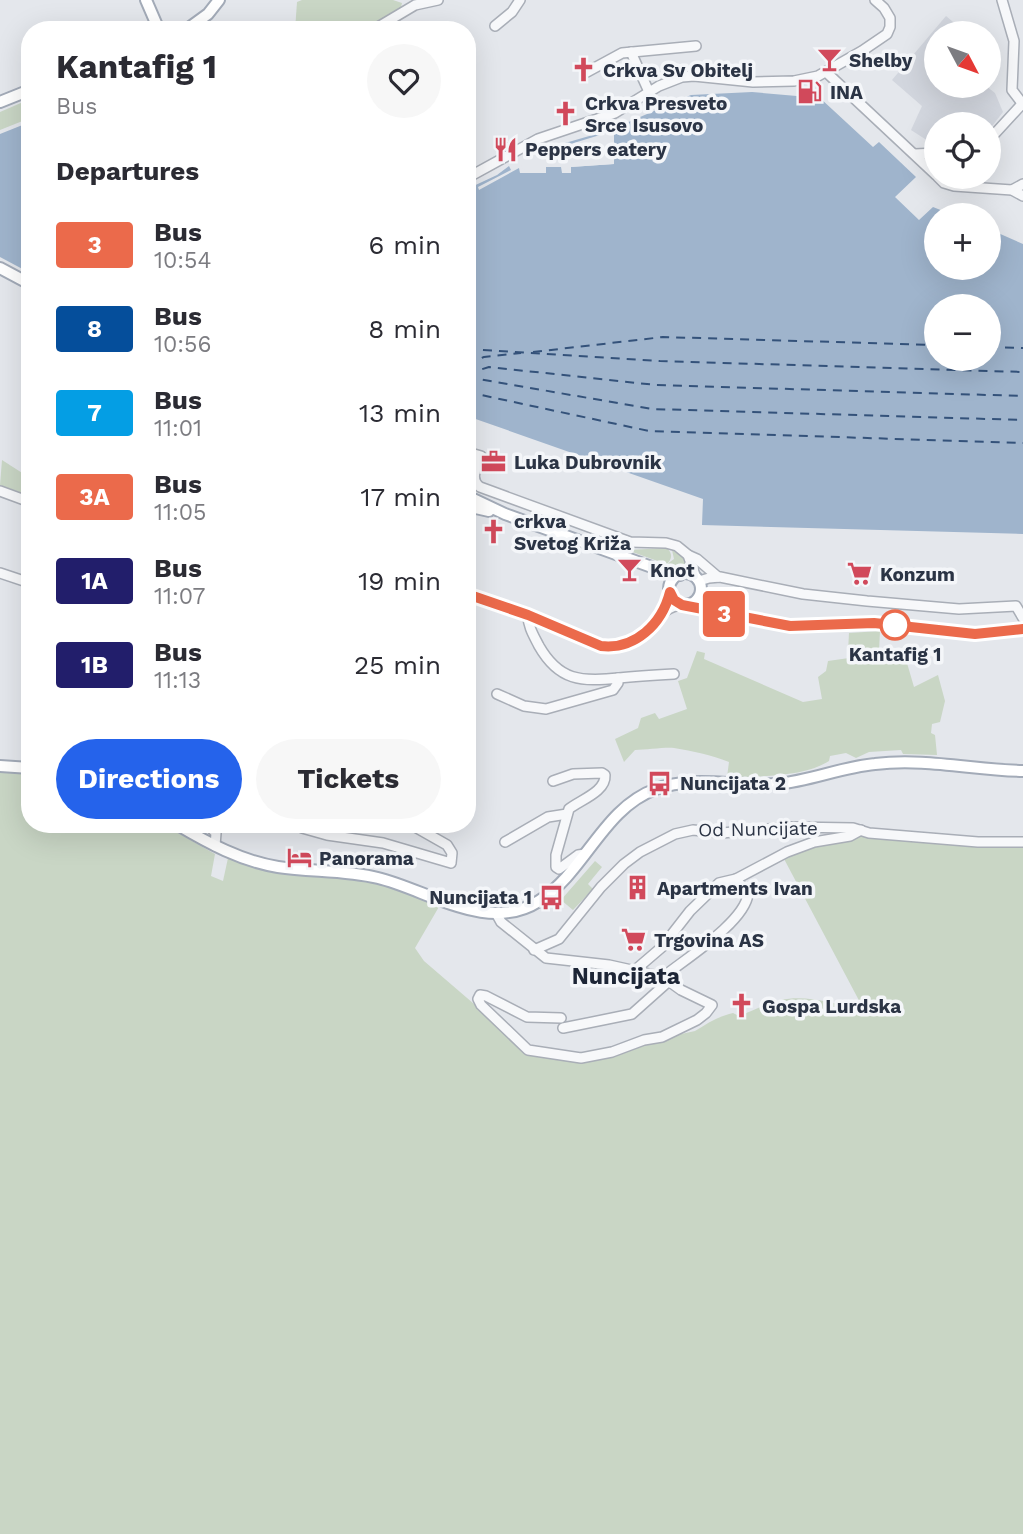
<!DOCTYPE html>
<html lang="en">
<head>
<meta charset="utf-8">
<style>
	body { margin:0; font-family:"Work Sans",sans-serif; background:#f7f7f7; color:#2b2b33; height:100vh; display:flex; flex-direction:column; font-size:26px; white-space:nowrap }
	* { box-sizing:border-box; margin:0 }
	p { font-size:23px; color:#7c7c81 }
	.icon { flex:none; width:38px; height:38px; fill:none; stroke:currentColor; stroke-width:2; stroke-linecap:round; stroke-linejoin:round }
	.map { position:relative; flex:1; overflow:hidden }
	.details { position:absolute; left:21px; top:21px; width:455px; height:812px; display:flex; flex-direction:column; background:#fff; border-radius:28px; box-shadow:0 7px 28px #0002 }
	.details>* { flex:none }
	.badge { padding:0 14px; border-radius:5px; font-size:24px; line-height:46px }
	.needle { width:46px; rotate:131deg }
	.tools { position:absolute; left:924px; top:21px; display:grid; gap:14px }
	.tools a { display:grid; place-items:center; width:77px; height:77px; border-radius:50%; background:#fff; box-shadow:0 7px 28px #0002; font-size:35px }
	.map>.badge { position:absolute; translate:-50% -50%; box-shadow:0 0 0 4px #fff }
	h2 { padding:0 35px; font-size:26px; line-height:63px }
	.round { display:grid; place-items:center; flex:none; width:74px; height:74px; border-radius:37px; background:#f7f7f7 }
	.summary { display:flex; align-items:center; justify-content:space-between; height:119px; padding:0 35px }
	h1 { font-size:33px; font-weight:700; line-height:52px }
	.primary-button { display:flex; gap:14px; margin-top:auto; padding:14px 35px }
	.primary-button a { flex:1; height:80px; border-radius:42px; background:#2563eb; color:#fff; font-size:28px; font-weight:700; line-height:80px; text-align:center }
	.primary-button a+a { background:#f7f7f7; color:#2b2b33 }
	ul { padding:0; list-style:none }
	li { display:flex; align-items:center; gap:21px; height:84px; padding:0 35px }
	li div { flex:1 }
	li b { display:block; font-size:26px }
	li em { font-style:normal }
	li .badge { min-width:77px; font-weight:700; text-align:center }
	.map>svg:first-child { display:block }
</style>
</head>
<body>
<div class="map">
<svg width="1023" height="1534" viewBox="0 0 1023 1534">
	<rect width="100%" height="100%" fill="#e4e7ec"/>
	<path fill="#d2d6de" d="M946,16l20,17h-30v53h50l9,7 8,19 -14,18v-6h-53v22l-25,-16 11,-24 -30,-26z"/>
	<g fill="#c9d6c5">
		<path d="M302,0h91l9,3 -7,27h-100l2,-28z"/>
		<path d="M30,99v19l-30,12v-18z"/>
		<path d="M2,460l28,18v18l-30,-11z"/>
		<path d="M667,548c6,6 5,11 0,16l7,-5 -2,-9 13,9v9l-3,3 -25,-6 6,-2 -36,-13z"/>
		<path d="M880,631l-1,20 -31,1 1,-19z"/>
		<path d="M697,651l8,2 -1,6 99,43 19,-3 -4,-22 8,-6 2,-10 49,-7 30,9 7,24 24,-12 7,26 -5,21 -8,2 -1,9 4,2 2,20 -34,-1 -2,-4 -32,2 -13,6 -10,-5 -16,3 -1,5c-24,16 -73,16 -102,16l2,-15c-18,-7 -36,-11 -55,-14 -9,-1 -28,2 -39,2l-11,12 -9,-23 23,-11 3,-10 14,-5 4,6 28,-10 -9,-28 9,-3z"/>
		<path d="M0,770l30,3v51h132l53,30 -4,22 12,5 5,-23 26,8 49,10 64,4 73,25 -25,43 9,13 71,61 30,32 42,5 128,-28c13,-8 24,-15 38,-18l6,3c13,-5 28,-13 42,-16 26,-6 55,5 82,8l-80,-151 19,-8 58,-15 116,13 47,-2v689h-1023z"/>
		<path d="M595,861l7,6 -14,17 5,5 -20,21 -12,-10z"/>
	</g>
	<g fill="#9fb4cc" fill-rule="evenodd">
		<path d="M752,92l68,6 53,49 6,-5 37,35 -21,20 24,23 14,-13 20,8h-17v53h53v-39l34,15v290l-321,-9 1,-26 -236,-83v-227l30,-14 12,-9 2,4 -33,17 1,3 40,-22 1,5 26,-1v-5h16v6l9,-1 -1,-5 44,-3 -1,-33 -72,22v-3l69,-20 81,-35zM936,306h53v53h-53z"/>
		<path d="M30,122v151l-30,-16v-123z"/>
	</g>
	<path fill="#e4e7ec" d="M614,134v30l-43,3v6h-9l-1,-6h-15v6h-26l1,-8 2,5 19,-1 3,-5h17l5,6 3,-7 41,-2 -1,-25 -68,20 -3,-1z"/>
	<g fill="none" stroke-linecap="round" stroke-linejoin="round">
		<g stroke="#34527a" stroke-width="2" stroke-dasharray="9 7" stroke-linecap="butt">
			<path d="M989,347l34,1"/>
			<path d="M467,349l193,12 363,11"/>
			<path d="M533,352l130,-15 273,8"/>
			<path d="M467,364l17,-7 37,-4"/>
			<path d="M467,374l22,-7 167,18 367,11"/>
			<path d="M467,377l185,32 371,11"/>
			<path d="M467,392l182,39 374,12"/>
		</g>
		<defs>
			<g id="minor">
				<path d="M1002,0l12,41 -2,49 10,13"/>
				<path d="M495,26l17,-14 8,-12"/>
				<path d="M373,30l42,-25 23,-5"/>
				<path d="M631,52l18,40"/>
				<path d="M587,72l35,-19 74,-7"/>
				<path d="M826,72l110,103"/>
				<path d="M989,140l34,-37"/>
				<path d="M915,154l21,-1"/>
				<path d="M938,177l6,6 10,3 58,4 11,6"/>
				<path d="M467,178l71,-39 77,-26 44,-27 23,-9 12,-1 59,6 41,-1 24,-5 44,-25 25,-17 3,-7v-9l-6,-10 -9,-8"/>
				<path d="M1012,190l11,-6"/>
				<path d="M467,452l14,4c-4,11 -12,23 -1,31l150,55 36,1 11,3 11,9 8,23"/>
				<path d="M0,491l30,11"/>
				<path d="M688,555l9,4 21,18"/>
				<path d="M0,573l30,10"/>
				<path d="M699,581l10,-3 11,-1 83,17 64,7 92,8 57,-3 7,12"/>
				<path d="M467,594l61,21 73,31c49,6 49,-39 81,-41"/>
				<path d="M662,614l8,-22"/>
				<path d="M528,615c0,12 6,21 11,31 20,35 42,36 80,32 18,-2 36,-3 55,-4"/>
				<path d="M497,694l27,12 22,3 67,-19 5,-7v-5"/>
				<path d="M553,781l20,-7 29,-1 3,2c1,17 -25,25 -36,34l-13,46v12l3,2 19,-14 7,-1"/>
				<path d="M207,824l9,9 -1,13"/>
				<path d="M302,828l25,7 56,8 68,20 1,-10 -5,-8 -37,-21"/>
				<path d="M505,842l43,-25 19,-3"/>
				<path d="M496,913l5,9 45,36 63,7 54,12 18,13 31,15 -6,8 -9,7 -35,17 -18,3 -32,12 -31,6 -53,-8 -47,-45 -3,-6 2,-4 6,1 41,21 34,1"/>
				<path d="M534,950l25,-11 42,-52 23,-23 16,-12 35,-18 18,-4 29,3 69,-6 62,1 16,5 109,9h45"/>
				<path d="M634,971l28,-24 28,-36 29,-28 17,-4 51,-27 27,-10 36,-6 11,-6"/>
				<path d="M663,977c22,-18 82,-55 85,-83l-12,-15"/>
				<path d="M563,1028l69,-14 37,-33"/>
			</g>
			<g id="major">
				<path d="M146,0l13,30"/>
				<path d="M186,30l22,-16 11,-14"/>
				<path d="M0,102l30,-12"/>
				<path d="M0,268l30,16"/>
				<path d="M467,496l38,18 155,56 20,5"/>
				<path d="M467,506l22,5"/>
				<circle cx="685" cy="589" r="16"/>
				<path d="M687,605l103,21 84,-3 101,11 48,-5"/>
				<path d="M0,766l30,2"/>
				<path d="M176,824c32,19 65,37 102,43 33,5 67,3 100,11 50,12 110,56 161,23 46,-29 64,-93 117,-112 38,-14 82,-2 121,-5 33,-3 65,-17 98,-20 50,-6 99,6 148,7"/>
			</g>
		</defs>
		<use href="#minor" stroke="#a9aeb7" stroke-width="12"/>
		<use href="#major" stroke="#a3abb8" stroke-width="14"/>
		<use href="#minor" stroke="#f7f8fa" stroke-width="9"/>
		<use href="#major" stroke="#fff" stroke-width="10"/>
	</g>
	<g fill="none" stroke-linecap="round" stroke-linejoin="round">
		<defs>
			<path id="line" d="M467,594l61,21 73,31c34,4 61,-22 69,-54l4,8 8,5 108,21 84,-3 101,11 48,-5"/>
		</defs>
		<use href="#line" stroke="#fff" stroke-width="16"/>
		<use href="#line" stroke="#eb6a4b" stroke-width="10"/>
	</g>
	<defs>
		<symbol id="bar-bare" viewBox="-9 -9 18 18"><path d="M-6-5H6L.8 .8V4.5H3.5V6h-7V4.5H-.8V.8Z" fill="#d1495b" stroke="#f4f6f9" stroke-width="2.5" paint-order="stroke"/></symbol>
		<symbol id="church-bare" viewBox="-9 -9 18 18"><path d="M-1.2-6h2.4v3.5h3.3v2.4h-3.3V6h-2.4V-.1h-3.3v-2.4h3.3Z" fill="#d1495b" stroke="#f4f6f9" stroke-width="2.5" paint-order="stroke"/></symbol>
		<symbol id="fuel-bare" viewBox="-9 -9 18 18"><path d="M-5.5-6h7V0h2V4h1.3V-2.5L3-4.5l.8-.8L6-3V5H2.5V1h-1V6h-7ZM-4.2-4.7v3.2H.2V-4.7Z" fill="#d1495b" stroke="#f4f6f9" stroke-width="2.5" paint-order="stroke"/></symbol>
		<symbol id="restaurant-bare" viewBox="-9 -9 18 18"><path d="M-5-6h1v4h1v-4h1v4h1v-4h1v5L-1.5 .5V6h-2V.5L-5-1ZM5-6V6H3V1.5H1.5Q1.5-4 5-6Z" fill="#d1495b" stroke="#f4f6f9" stroke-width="2.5" paint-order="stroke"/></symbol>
		<symbol id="office-bare" viewBox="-9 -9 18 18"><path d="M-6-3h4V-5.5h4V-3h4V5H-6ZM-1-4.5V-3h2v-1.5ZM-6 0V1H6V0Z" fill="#d1495b" stroke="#f4f6f9" stroke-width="2.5" paint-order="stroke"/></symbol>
		<symbol id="supermarket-bare" viewBox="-9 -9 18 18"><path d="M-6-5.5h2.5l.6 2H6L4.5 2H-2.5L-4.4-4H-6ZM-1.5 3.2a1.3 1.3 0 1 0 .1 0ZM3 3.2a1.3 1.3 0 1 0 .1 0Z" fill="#d1495b" stroke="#f4f6f9" stroke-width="2.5" paint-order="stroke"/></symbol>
		<symbol id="bus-bare" viewBox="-9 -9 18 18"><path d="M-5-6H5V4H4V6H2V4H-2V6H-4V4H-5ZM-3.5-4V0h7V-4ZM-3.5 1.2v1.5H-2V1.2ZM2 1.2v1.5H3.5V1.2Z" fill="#d1495b" stroke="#f4f6f9" stroke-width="2.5" paint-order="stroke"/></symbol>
		<symbol id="hotel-bare" viewBox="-9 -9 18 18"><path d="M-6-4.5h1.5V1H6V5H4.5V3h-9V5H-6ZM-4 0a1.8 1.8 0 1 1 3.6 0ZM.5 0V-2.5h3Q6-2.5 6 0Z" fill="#d1495b" stroke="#f4f6f9" stroke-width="2.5" paint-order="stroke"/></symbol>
		<symbol id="building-bare" viewBox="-9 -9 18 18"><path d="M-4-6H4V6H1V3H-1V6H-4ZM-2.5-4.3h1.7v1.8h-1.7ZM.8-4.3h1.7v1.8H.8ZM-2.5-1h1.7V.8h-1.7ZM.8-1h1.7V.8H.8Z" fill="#d1495b" stroke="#f4f6f9" stroke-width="2.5" paint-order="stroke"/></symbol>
	</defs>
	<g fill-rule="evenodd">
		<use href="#bar-bare" x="812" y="42" width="35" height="35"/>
		<use href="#church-bare" x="566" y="52" width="35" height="35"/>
		<use href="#fuel-bare" x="792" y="74" width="35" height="35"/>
		<use href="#church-bare" x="548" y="96" width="35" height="35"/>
		<use href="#restaurant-bare" x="488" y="132" width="35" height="35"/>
		<use href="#office-bare" x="476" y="444" width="35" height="35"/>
		<use href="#church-bare" x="476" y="514" width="35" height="35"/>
		<use href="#bar-bare" x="612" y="552" width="35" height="35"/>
		<use href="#supermarket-bare" x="842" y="556" width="35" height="35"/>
		<use href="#bus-bare" x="642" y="766" width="35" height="35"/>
		<use href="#hotel-bare" x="282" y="840" width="35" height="35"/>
		<use href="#building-bare" x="620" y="870" width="35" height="35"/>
		<use href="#bus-bare" x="534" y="880" width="35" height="35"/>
		<use href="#supermarket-bare" x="616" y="922" width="35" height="35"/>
		<use href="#church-bare" x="724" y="988" width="35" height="35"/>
	</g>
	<circle fill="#fff" stroke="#eb6a4b" stroke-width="3.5" cx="895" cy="625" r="14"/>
	<g text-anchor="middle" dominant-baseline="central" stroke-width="7" stroke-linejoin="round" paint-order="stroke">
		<g font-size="19" font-weight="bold" fill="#2b3445" stroke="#f4f6f9" text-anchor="start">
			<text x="849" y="60">Shelby</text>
			<text x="603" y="70">Crkva Sv Obitelj</text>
			<text x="830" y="92">INA</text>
			<text x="585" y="103">Crkva Presveto<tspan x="585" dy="22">Srce Isusovo</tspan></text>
			<text x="525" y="149">Peppers eatery</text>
			<text x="514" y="462">Luka Dubrovnik</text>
			<text x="514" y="521">crkva<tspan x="514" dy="22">Svetog Križa</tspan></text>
			<text x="650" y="570">Knot</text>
			<text x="880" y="574">Konzum</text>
			<text x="680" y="783">Nuncijata 2</text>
			<text x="319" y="858">Panorama</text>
			<text x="657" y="888">Apartments Ivan</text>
			<text x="532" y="897" text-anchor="end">Nuncijata 1</text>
			<text x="654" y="940">Trgovina AS</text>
			<text x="762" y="1006">Gospa Lurdska</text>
		</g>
		<g font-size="19" font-weight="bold" fill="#2b3445" stroke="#f4f6f9">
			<text x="895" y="654">Kantafig 1</text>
		</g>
		<g font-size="19" fill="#2b3445" stroke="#f4f6f9">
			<text transform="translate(758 829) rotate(-1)">Od Nuncijate</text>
		</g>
		<g font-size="23" font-weight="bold" fill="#1d2536" stroke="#f4f6f9">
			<text x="626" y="976">Nuncijata</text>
		</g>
	</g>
</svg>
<div class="tools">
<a><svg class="needle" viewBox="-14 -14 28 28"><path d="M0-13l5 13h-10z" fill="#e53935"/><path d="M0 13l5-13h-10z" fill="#7c7c81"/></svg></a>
<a><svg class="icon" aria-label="locate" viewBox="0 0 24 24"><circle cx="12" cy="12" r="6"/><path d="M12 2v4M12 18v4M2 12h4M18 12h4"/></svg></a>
<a>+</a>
<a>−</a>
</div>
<b class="badge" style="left:724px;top:614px;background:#eb6a4b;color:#fff">3</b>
<section class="details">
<div class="summary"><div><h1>Kantafig 1</h1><p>Bus</p></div><a class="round"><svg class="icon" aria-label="heart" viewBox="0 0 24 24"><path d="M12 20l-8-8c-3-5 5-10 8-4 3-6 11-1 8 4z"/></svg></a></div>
<h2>Departures</h2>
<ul>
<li><span class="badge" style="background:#eb6a4b;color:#fff">3</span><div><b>Bus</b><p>10:54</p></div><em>6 min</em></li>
<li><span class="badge" style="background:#054e9b;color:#fff">8</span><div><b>Bus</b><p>10:56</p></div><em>8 min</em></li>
<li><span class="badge" style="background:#049ee4;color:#fff">7</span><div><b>Bus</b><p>11:01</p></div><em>13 min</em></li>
<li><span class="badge" style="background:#eb6a4b;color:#fff">3A</span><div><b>Bus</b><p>11:05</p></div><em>17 min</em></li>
<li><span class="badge" style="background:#221e6b;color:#fff">1A</span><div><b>Bus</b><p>11:07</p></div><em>19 min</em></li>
<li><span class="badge" style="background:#221e6b;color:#fff">1B</span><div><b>Bus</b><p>11:13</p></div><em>25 min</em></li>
</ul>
<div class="primary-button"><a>Directions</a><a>Tickets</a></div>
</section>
</div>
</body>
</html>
